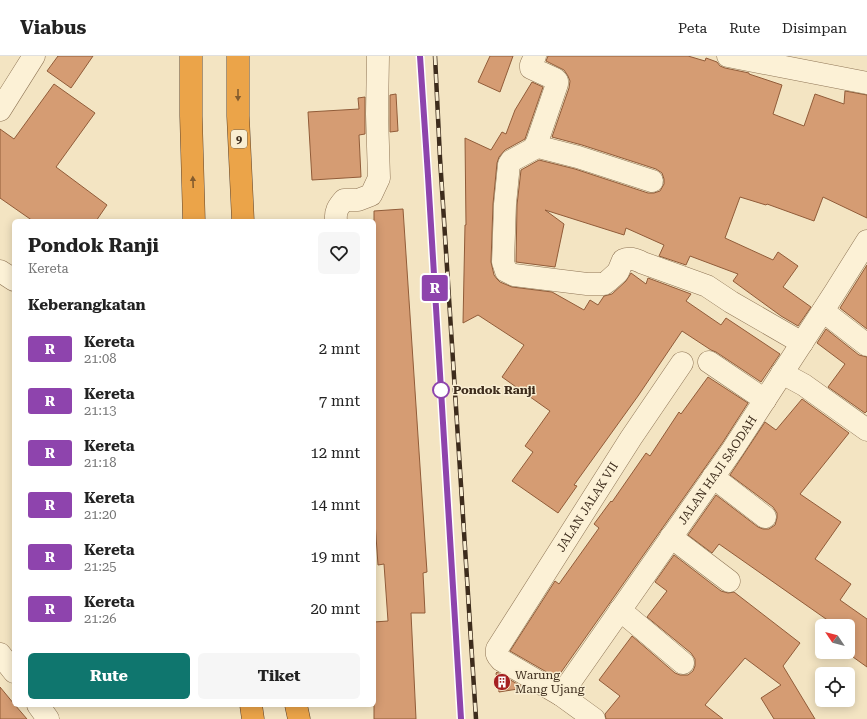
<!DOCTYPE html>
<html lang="id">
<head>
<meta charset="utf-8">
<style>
	body { margin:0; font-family:"Roboto Serif",serif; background:#f6f6f6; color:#222; height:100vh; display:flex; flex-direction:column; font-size:15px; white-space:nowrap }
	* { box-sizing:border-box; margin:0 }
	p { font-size:13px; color:#767676 }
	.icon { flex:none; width:22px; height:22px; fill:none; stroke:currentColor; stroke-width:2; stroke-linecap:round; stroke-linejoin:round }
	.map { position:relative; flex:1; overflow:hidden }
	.details { position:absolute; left:12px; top:163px; width:364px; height:488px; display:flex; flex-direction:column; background:#fff; border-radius:6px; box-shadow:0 2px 10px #0003 }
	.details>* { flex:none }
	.badge { padding:0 8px; border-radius:3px; font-size:14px; line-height:26px }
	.needle { width:26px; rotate:305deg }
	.fabs { position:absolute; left:815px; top:563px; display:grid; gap:8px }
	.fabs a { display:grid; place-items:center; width:40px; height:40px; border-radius:6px; background:#fff; box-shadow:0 2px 10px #0003; font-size:20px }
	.map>.badge { position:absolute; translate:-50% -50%; box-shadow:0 0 0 2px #fff }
	h2 { padding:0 16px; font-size:15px; line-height:36px }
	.round { display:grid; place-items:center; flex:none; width:42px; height:42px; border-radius:6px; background:#f6f6f6 }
	.summary { display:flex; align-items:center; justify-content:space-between; height:68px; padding:0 16px }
	h1 { font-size:19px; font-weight:700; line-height:30px }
	.cta { display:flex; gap:8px; margin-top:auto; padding:8px 16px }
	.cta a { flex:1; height:46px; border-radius:6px; background:#0f766e; color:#fff; font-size:16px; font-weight:700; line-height:46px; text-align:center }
	.cta a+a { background:#f6f6f6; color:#222 }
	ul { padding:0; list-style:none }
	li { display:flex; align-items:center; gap:12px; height:52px; padding:0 16px }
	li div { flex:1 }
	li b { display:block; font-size:15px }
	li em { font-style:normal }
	li .badge { min-width:44px; font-weight:700; text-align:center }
	header { display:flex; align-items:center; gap:24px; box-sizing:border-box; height:56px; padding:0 20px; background:#fff; border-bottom:1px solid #e0e0e0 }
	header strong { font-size:19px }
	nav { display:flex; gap:22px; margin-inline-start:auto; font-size:14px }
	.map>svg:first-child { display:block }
</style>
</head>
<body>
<header>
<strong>Viabus</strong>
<nav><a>Peta</a><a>Rute</a><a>Disimpan</a></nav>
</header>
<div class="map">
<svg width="867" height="663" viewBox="0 0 867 663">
	<rect width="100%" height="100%" fill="#f3e4c2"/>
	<g fill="#d59c73" stroke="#915c39">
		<path d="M58,0h35l-22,32 -24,-17z"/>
		<path d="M490,0h23l-13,36 -22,-10z"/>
		<path d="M548,0h140l17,5 1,-3 11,4 3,4 5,2 24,5v1l33,11 -9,29 31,12 11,-32 29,10 1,-13 22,4v123l-44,-21 -9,24 -47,-17 -1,1 -26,-8 -15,41 48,22 5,-8 20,14 -15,21 28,20 -13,19 -17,-10 -48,-35 5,-7 -48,-18 -4,9 -27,-9 5,-11 -38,-17 -2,7 -79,-25 19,14 -9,43 -39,-5 1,-57 4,-35 18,-10 36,9 73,24h6l6,-2 4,-7v-5l-2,-6 -6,-4 -74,-24 -30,-8 17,-49 1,-7 -2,-5 -4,-6 -18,-9z"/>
		<path d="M532,26l11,5 -18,52 -20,11 -6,7 -2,6 -4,41 -2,58 3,13 3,4 3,3 12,5 40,5 32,18 6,-10 8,5 6,-9 8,-2 14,-13 5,-8 15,11 2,-6 43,16 -5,7 35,24 5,-7 54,36 -19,28 -45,-30 -5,-2 -29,-19 -44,65 -64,89 3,1 -19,27 -46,-32 21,-29 -8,-6 25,-35 -48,-34 22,-32 -46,-30 -15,8 2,-98h1l-1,-87 26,12 11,-18 4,2 9,-24z"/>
		<path d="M54,28l41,29 -39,54 51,38 -11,16h-63l-33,-23v-69l14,10z"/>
		<path d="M396,38l2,37 -8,1v-37z"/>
		<path d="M365,41v37l-6,1 2,42 -49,3 -4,-68 51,-3 -1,-11z"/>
		<path d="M403,153l24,363 -4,1 2,40h-14l5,106h-42v-97l14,-1 -4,-57 -6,1 -4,-58v-296z"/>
		<path d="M867,209v64l-27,-21z"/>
		<path d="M826,273l33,26 8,2v54l-2,2 -37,-26 17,-23 -28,-21z"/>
		<path d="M708,321l40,26 -25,39 -166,236 -47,-27 45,-70 4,3 40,-56 -5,-4 17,-23 1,1 34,-49 4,3 29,-44 2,2z"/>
		<path d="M802,343l47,34 -49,61 41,28 -26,37 36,25 -11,16 27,19v48l-21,-15h2v-26h-12l-117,-82 -7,9 -24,-18 28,-40 42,32 5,2h6l6,-4 2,-7v-5l-4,-6 -43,-32 35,-53 11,8z"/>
		<path d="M674,499l47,36 7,2 6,-1 66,51 -17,23 32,53h-41l-13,-21 20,-13 -36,-27 -40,47 18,14h-117l-1,-5 15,-18 -21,-16 33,-44 43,37 5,2h8l5,-4 2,-5v-7l-4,-6 -44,-36 20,-26 -12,-9z"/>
		<path d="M497,616l27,16 -25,4 -3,-19z"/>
		<path d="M0,631l14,17v1h1l12,14h-27z"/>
	</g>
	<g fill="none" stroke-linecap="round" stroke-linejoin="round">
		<defs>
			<g id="minor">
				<path d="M535,0l-4,9v3l24,11 2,2v3l-22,64 -24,13 -2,3 -4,40 -2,58 3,9 8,4 73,9h17l4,-3 10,-9 5,-12c7,-3 13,-1 20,3l64,23 24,16 71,41"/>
				<path d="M728,0l139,27"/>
				<path d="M0,54l34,-54"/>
				<path d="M535,90l43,11 74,24"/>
				<path d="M336,165c-1,-10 2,-14 8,-21h14l13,-5 8,-17 -2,-64 1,-58"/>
				<path d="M0,215l14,9"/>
				<path d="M823,255l44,34"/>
				<path d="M709,306l56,38"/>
				<path d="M782,317l22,12 63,45"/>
				<path d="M713,421l52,40"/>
				<path d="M671,481l58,44"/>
				<path d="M620,554l63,53"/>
				<path d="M0,598l14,18"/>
				<path id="s1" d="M561,639l172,-246 102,-157 32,-51"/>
				<path d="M38,649l10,14"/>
				<path id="s2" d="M594,663l-33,-24 -60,-35c-4,-4 -5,-6 -4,-11l134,-211 51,-75"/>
			</g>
			<g id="highway">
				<path d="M191,0v60l3,105"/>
				<path d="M238,0v60l5,105"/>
				<path d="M251,649l2,14"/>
				<path d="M296,649l3,14"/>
			</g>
		</defs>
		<use href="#minor" stroke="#8f7556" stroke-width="23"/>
		<use href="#highway" stroke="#5c422b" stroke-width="23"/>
		<use href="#minor" stroke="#fcf1d6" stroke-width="22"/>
		<use href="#highway" stroke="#eba449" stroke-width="22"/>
		<defs>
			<g id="rail">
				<path d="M420,0l7,104 34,559"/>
				<path d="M435,0l5,102 36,561"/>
			</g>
		</defs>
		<use href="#rail" stroke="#3d2c1c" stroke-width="4.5"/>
		<use href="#rail" stroke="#f9eed2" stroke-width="3" stroke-dasharray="9" stroke-linecap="butt"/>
	</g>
	<defs><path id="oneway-solid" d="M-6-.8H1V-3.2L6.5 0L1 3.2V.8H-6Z"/></defs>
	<g fill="#835c2e">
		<use href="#oneway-solid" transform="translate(238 39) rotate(90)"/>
		<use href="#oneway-solid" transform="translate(193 126) rotate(-92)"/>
	</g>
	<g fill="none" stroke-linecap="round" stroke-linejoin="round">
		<defs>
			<path id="line" d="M420,0l8,120 33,543"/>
		</defs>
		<use href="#line" stroke="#fff" stroke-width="9"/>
		<use href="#line" stroke="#8e44ad" stroke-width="6"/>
	</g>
	<defs>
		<symbol id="building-disc" viewBox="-11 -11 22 22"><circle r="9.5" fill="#a51f20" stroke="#f9eed2"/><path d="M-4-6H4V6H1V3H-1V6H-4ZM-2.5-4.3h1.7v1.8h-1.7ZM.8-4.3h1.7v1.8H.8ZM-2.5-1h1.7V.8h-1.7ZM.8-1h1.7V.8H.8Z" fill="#fff"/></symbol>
	</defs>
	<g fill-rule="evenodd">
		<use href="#building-disc" x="492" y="616" width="20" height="20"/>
	</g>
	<circle fill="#fff" stroke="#8e44ad" stroke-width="2" cx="441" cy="334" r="8"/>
	<g text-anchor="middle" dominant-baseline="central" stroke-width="3" stroke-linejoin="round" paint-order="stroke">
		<rect fill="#f9eed2" stroke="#756653" stroke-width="1" x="231" y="74" width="16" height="18" rx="3"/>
		<g font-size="11" font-weight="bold" fill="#3d2c1c">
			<text x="239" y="83">9</text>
		</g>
		<g font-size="12" font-weight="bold" fill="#3d2c1c" stroke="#f9eed2" text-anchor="start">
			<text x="453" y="334">Pondok Ranji</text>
		</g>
		<g font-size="12" fill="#3d2c1c" stroke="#f9eed2">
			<text stroke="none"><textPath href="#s1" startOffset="274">JALAN HAJI SAODAH</textPath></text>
			<text stroke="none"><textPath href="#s2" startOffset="291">JALAN JALAK VII</textPath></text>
		</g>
		<g font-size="12" fill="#3d2c1c" stroke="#f9eed2" text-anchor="start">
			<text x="515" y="619">Warung<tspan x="515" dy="14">Mang Ujang</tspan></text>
		</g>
	</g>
</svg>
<div class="fabs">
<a><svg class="needle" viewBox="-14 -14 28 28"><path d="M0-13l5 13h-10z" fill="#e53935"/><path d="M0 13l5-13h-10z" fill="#767676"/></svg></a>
<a><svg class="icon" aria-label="locate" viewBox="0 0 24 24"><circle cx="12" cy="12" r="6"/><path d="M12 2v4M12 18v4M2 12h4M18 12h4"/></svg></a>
</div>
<b class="badge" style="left:435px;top:232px;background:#8e44ad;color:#fff">R</b>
<section class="details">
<div class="summary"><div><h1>Pondok Ranji</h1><p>Kereta</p></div><a class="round"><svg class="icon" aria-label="heart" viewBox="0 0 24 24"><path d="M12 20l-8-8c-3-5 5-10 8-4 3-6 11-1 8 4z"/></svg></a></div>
<h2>Keberangkatan</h2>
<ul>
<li><span class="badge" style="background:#8e44ad;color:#fff">R</span><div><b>Kereta</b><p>21:08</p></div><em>2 mnt</em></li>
<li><span class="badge" style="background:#8e44ad;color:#fff">R</span><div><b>Kereta</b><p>21:13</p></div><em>7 mnt</em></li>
<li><span class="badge" style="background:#8e44ad;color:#fff">R</span><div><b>Kereta</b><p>21:18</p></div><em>12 mnt</em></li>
<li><span class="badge" style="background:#8e44ad;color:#fff">R</span><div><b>Kereta</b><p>21:20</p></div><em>14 mnt</em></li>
<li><span class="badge" style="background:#8e44ad;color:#fff">R</span><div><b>Kereta</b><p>21:25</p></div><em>19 mnt</em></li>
<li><span class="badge" style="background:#8e44ad;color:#fff">R</span><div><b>Kereta</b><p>21:26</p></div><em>20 mnt</em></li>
</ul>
<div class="cta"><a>Rute</a><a>Tiket</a></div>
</section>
</div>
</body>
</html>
